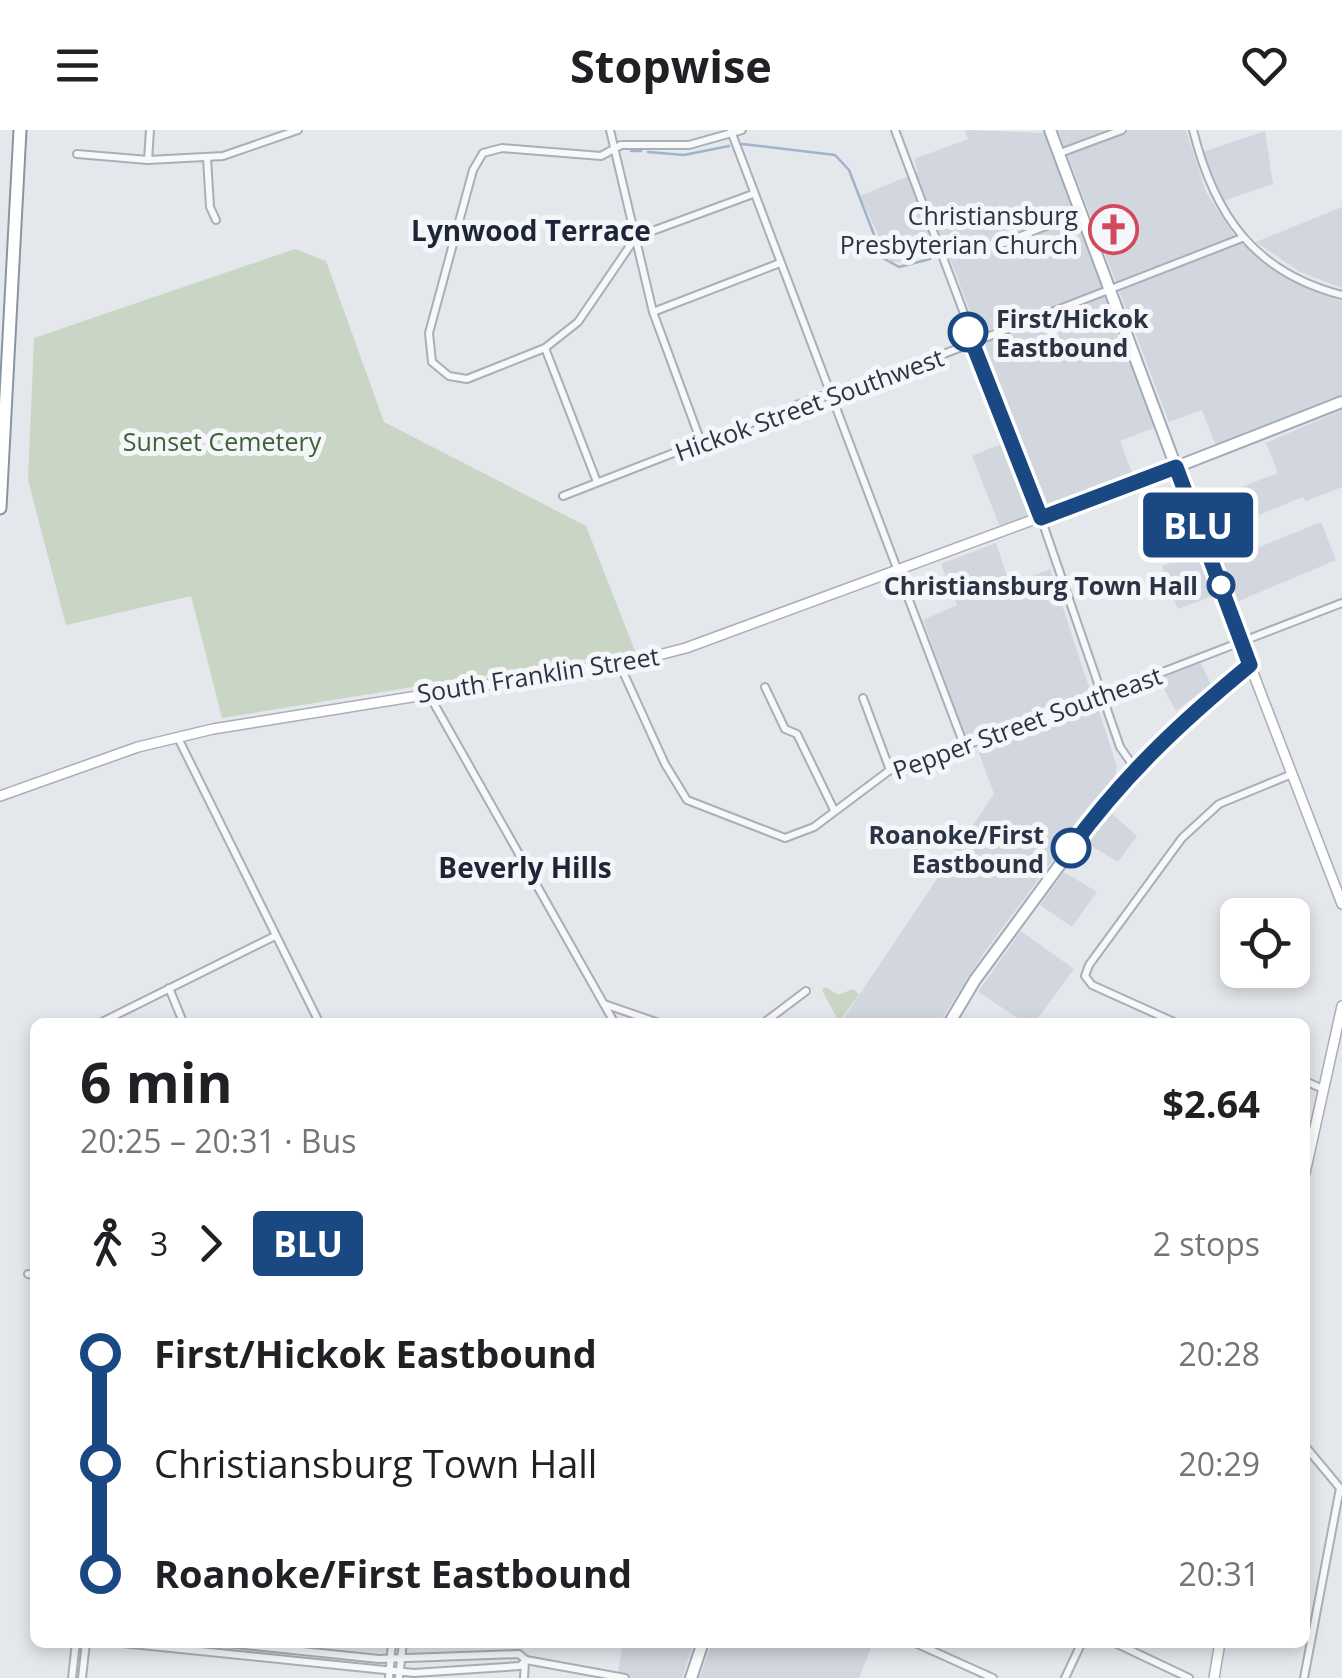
<!DOCTYPE html>
<html lang="en">
<head>
<meta charset="utf-8">
<style>
	body { margin:0; font-family:"Open Sans",sans-serif; background:#f6f6f6; color:#202124; height:100vh; display:flex; flex-direction:column; font-size:38px; white-space:nowrap }
	* { box-sizing:border-box; margin:0 }
	p { font-size:32px; color:#757577 }
	.icon { flex:none; width:55px; height:55px; fill:none; stroke:currentColor; stroke-width:2; stroke-linecap:round; stroke-linejoin:round }
	.map { position:relative; flex:1; overflow:hidden }
	.drawer { position:absolute; left:30px; top:888px; width:1280px; height:630px; display:flex; flex-direction:column; background:#fff; border-radius:15px; box-shadow:0 5px 15px #0003 }
	.drawer>* { flex:none }
	.badge { padding:0 20px; border-radius:8px; font-size:35px; line-height:65px }
	.controls { position:absolute; left:1220px; top:768px; display:grid; gap:20px }
	.controls a { display:grid; place-items:center; width:90px; height:90px; border-radius:15px; background:#fff; box-shadow:0 5px 15px #0003; font-size:50px }
	.map>.badge { position:absolute; translate:-50% -50%; box-shadow:0 0 0 5px #fff }
	.legs { display:flex; align-items:center; gap:15px; height:110px; padding:0 50px; font-size:32px }
	.legs p { margin-inline-start:auto }
	.head { display:flex; align-items:center; justify-content:space-between; height:170px; padding:0 50px }
	h1 { font-size:55px; font-weight:700; line-height:75px }
	ul { padding:0 50px; list-style:none }
	li { display:flex; align-items:center; gap:35px; height:110px; font-size:38px }
	li i { display:grid; place-items:center; width:15px; height:100%; margin:0 12px; background:currentColor }
	li i::after { content:''; width:25px; height:25px; margin:-12px; border:8px solid; border-radius:50%; background:#fff }
	li p { margin-inline-start:auto }
	li:first-child i { background:linear-gradient(#0000 50%,currentColor 0) }
	li:last-child i { background:linear-gradient(currentColor 50%,#0000 0) }
	header { display:flex; justify-content:space-between; align-items:center; height:130px; padding:0 50px; background:#fff; font-size:45px; font-weight:700 }
	.map>svg:first-child { display:block }
</style>
</head>
<body>
<header><svg class="icon" aria-label="menu" viewBox="0 0 24 24"><path d="M4 6h16M4 12h16M4 18h16"/></svg>Stopwise<svg class="icon" aria-label="heart" viewBox="0 0 24 24"><path d="M12 20l-8-8c-3-5 5-10 8-4 3-6 11-1 8 4z"/></svg></header>
<div class="map">
<svg width="1342" height="1548" viewBox="0 0 1342 1548">
	<rect width="100%" height="100%" fill="#e4e7ec"/>
	<g fill="#d2d6de">
		<path d="M965,0l81,3 108,295 -34,13 14,37 -134,49 -28,-71 46,-19 -74,-194 -39,18 -14,1 -31,-66 58,-24 -4,-13 54,-20z"/>
		<path d="M1058,0h128l20,62 31,48 55,41 50,20v94l-126,51 -14,-36 -33,12z"/>
		<path d="M1265,1l8,53 -50,17 -20,-49z"/>
		<path d="M1342,77v81l-42,-16 -44,-30z"/>
		<path d="M1342,280v77l-36,14 -3,-4 -89,36 -5,-2 -9,-28 78,-30 -12,-30z"/>
		<path d="M1321,392l15,38 -100,42 -18,-38z"/>
		<path d="M996,413l14,42 40,-16 40,121 -4,6 -115,42 -7,-4 -41,-114 34,-15 -16,-41z"/>
		<path d="M1200,421l17,43 -39,15 -16,-43z"/>
		<path d="M1200,532l11,22 -35,27 -18,-33z"/>
		<path d="M1087,573l9,2 5,12 16,50 -2,10 -132,177 -43,68h-99l153,-228 -18,-49z"/>
		<path d="M1109,681l28,25 -19,26 -32,-19z"/>
		<path d="M1064,742l33,20 -25,35 -32,-22z"/>
		<path d="M1021,801l53,38 -39,53h-11l-46,-30z"/>
		<path d="M712,1512h161v1l-14,35h-160z"/>
		<path d="M623,1513h71l-12,35h-65z"/>
	</g>
	<g fill="#c9d6c5">
		<path d="M295,119l31,12 58,161 202,104 49,125 -413,67 -31,-122 -125,29 -38,-145 6,-142z"/>
		<path d="M826,857l12,8 15,-6 6,5 -20,28 -17,-32z"/>
	</g>
	<g fill="none" stroke-linecap="round" stroke-linejoin="round">
		<g stroke="#9fb4cc" stroke-width="2.5">
			<path d="M742,14l93,11 14,15 34,88 16,9 31,-8"/>
			<path d="M631,21h10"/>
			<path d="M648,22l36,3 45,-9"/>
		</g>
		<defs>
			<g id="street">
				<path d="M610,0l43,182 48,130"/>
				<path d="M742,0l-53,15h-68l-20,11 -99,-8 -19,5 -10,17 -44,163 3,29 17,14 18,3 78,-31 33,-26 58,-85 117,-43"/>
				<path d="M895,0l146,388 79,229 14,20"/>
				<path d="M1193,0c21,84 60,142 149,165"/>
				<path d="M731,1l233,614"/>
				<path d="M1060,23l62,-23"/>
				<path d="M77,24l71,6 75,-4 75,-26"/>
				<path d="M207,28l3,49 6,13"/>
				<path d="M148,30l2,-30"/>
				<path d="M1004,113l76,-31"/>
				<path d="M653,182l127,-49"/>
				<path d="M545,218l52,134"/>
				<path d="M563,366l257,-100 13,1 409,-159"/>
				<path d="M619,533l46,101 22,36 98,38 29,-11 76,-57 122,-40 330,-127"/>
				<path d="M765,557l20,42 12,5 37,76"/>
				<path d="M428,563l186,329"/>
				<path d="M863,568l27,72"/>
				<path d="M178,608l141,284"/>
				<path d="M169,858l14,34"/>
				<path d="M604,874l52,18"/>
				<path d="M102,892l173,-86"/>
				<path d="M765,892l41,-31"/>
				<path d="M1174,892l-82,-37 -7,-9 4,-11 93,-127 37,-34 73,-30"/>
				<path d="M1305,951l18,8"/>
				<path d="M28,1144l7,1"/>
				<path d="M1305,1316l35,42"/>
				<path d="M112,1512l302,31 106,-7 6,-6"/>
				<path d="M216,1512l163,17 140,-5 7,6 99,18"/>
				<path d="M913,1512l80,36"/>
				<path d="M1113,1512l76,36"/>
				<path d="M72,1548l4,-36"/>
				<path d="M82,1548l4,-36"/>
				<path d="M389,1548l3,-36"/>
				<path d="M399,1548l4,-36"/>
				<path d="M524,1548l1,-17"/>
				<path d="M1065,1548l17,-36"/>
				<path d="M1304,1548l36,-190"/>
			</g>
			<g id="secondary">
				<path d="M1250,535l92,239"/>
				<path d="M0,666l138,-49 75,-18 422,-68 51,-13 490,-181"/>
				<path d="M1305,1043l37,-167"/>
				<path d="M1214,1548l6,-36"/>
			</g>
			<g id="primary">
				<path d="M1176,337l166,-65"/>
				<path d="M950,892l25,-42 145,-197 60,-62 70,-56 -200,-535"/>
				<path d="M691,1548l12,-36"/>
			</g>
			<path id="highway" d="M0,378l20,-378"/>
		</defs>
		<use href="#street" stroke="#a9aeb7" stroke-width="10"/>
		<use href="#secondary" stroke="#a9aeb7" stroke-width="12"/>
		<use href="#primary" stroke="#a3abb8" stroke-width="14"/>
		<use href="#highway" stroke="#8b94a3" stroke-width="15"/>
		<use href="#street" stroke="#f7f8fa" stroke-width="6"/>
		<use href="#secondary" stroke="#fff" stroke-width="9"/>
		<use href="#primary" stroke="#fff" stroke-width="10"/>
		<use href="#highway" stroke="#fff" stroke-width="11"/>
	</g>
	<g fill="none" stroke-linecap="round" stroke-linejoin="round">
		<defs>
			<path id="line-1" d="M968,202l73,186 135,-51 74,198c-68,56 -127,111 -179,183"/>
		</defs>
		<use href="#line-1" stroke="#fff" stroke-width="22"/>
		<use href="#line-1" stroke="#1a4882" stroke-width="15"/>
	</g>
	<defs>
		<symbol id="church-ring" viewBox="-11 -11 22 22"><circle r="9.5" fill="#f4f6f9" stroke="#d1495b" stroke-width="1.5"/><path d="M-1.2-6h2.4v3.5h3.3v2.4h-3.3V6h-2.4V-.1h-3.3v-2.4h3.3Z" fill="#d1495b"/></symbol>
	</defs>
	<g fill-rule="evenodd">
		<use href="#church-ring" x="1086" y="72" width="55" height="55"/>
	</g>
	<g fill="#fff" stroke="#1a4882" stroke-width="5">
		<circle cx="968" cy="202" r="18"/>
		<circle cx="1221" cy="455" r="12"/>
		<circle cx="1071" cy="718" r="18"/>
	</g>
	<g text-anchor="middle" dominant-baseline="central" stroke-width="10" stroke-linejoin="round" paint-order="stroke">
		<g font-size="25" fill="#2b3445" stroke="#f4f6f9" text-anchor="end">
			<text x="1078" y="85">Christiansburg<tspan x="1078" dy="29">Presbyterian Church</tspan></text>
		</g>
		<g font-size="25" font-weight="bold" fill="#2b3445" stroke="#f4f6f9" text-anchor="end">
			<text x="996" y="188" text-anchor="start">First/Hickok<tspan x="996" dy="29">Eastbound</tspan></text>
			<text x="1198" y="455">Christiansburg Town Hall</text>
			<text x="1044" y="704">Roanoke/First<tspan x="1044" dy="29">Eastbound</tspan></text>
		</g>
		<g font-size="25" fill="#2b3445" stroke="#f4f6f9">
			<text transform="translate(809 274) rotate(-20)">Hickok Street Southwest</text>
			<text transform="translate(538 544) rotate(-9)">South Franklin Street</text>
			<text transform="translate(1027 592) rotate(-20)">Pepper Street Southeast</text>
		</g>
		<g font-size="25" fill="#3f6138" stroke="#f4f6f9">
			<text x="222" y="311">Sunset Cemetery</text>
		</g>
		<g font-size="28" font-weight="bold" fill="#1d2536" stroke="#f4f6f9">
			<text x="531" y="100">Lynwood Terrace</text>
			<text x="525" y="737">Beverly Hills</text>
		</g>
	</g>
</svg>
<div class="controls">
<a><svg class="icon" aria-label="locate" viewBox="0 0 24 24"><circle cx="12" cy="12" r="6"/><path d="M12 2v4M12 18v4M2 12h4M18 12h4"/></svg></a>
</div>
<b class="badge" style="left:1198px;top:395px;background:#1a4882;color:#fff">BLU</b>
<section class="drawer">
<div class="head"><div><h1>6 min</h1><p>20:25 – 20:31 · Bus</p></div><b>$2.64</b></div>
<div class="legs"><svg class="icon" aria-label="walk" viewBox="0 0 24 24"><circle cx="13" cy="4" r="2"/><path d="M13 8l-2 6 4 7M11 14l-3 7M7 12l3-4h3l4 4"/></svg>3<svg class="icon" aria-label="forward" viewBox="0 0 24 24"><path d="M9 5l7 7-7 7"/></svg><b class="badge" style="background:#1a4882;color:#fff">BLU</b><p>2 stops</p></div>
<ul>
<li><i style="color:#1a4882"></i><b>First/Hickok Eastbound</b><p>20:28</p></li>
<li><i style="color:#1a4882"></i><span>Christiansburg Town Hall</span><p>20:29</p></li>
<li><i style="color:#1a4882"></i><b>Roanoke/First Eastbound</b><p>20:31</p></li>
</ul>
</section>
</div>
</body>
</html>
